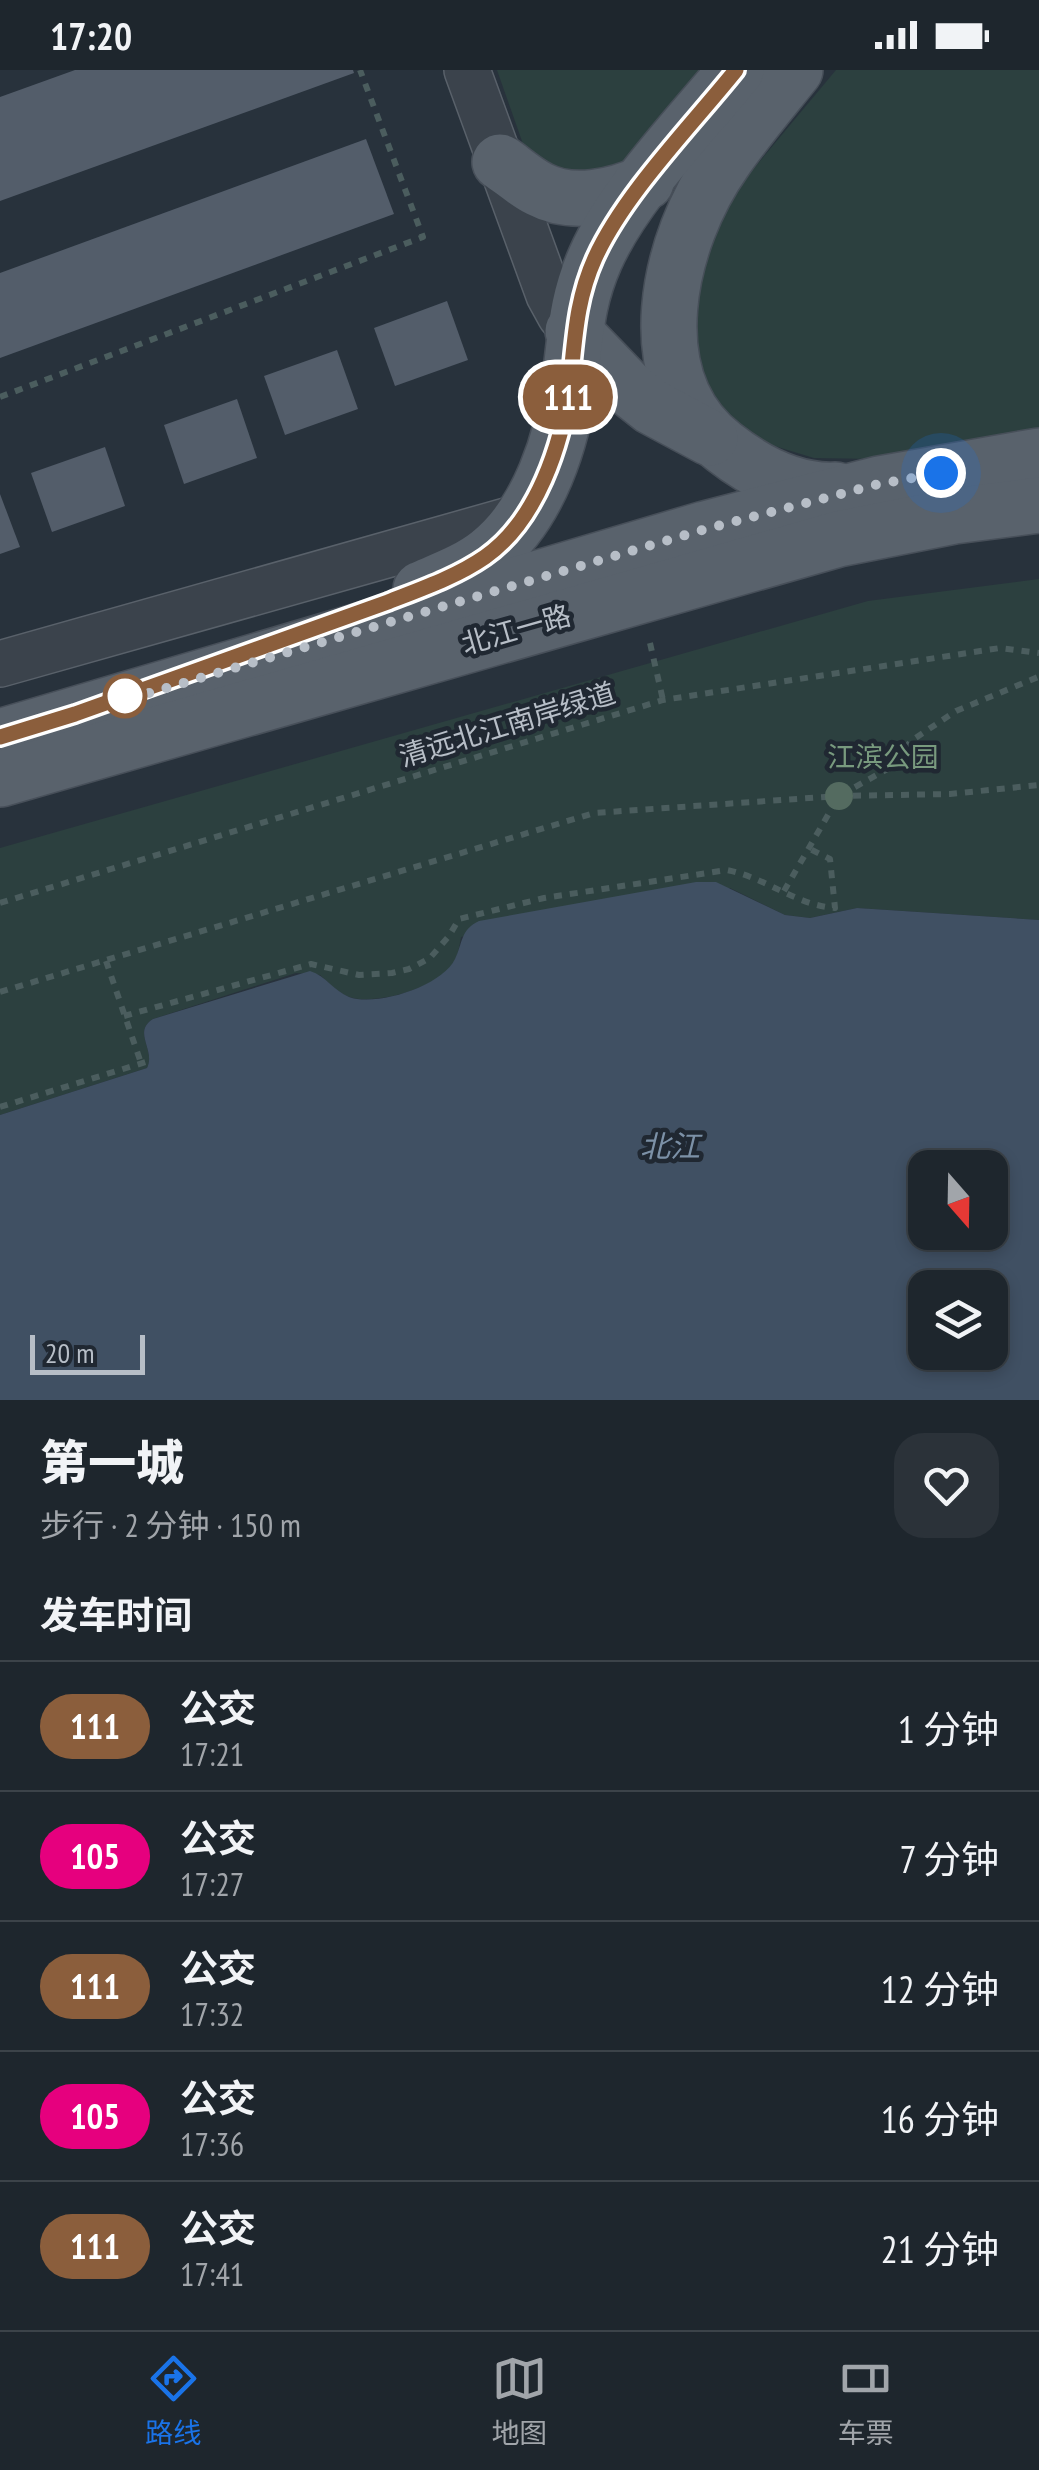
<!DOCTYPE html>
<html lang="zh">
<head>
<meta charset="utf-8">
<style>
	body { margin:0; font-family:"PT Sans Narrow","Noto Sans SC",sans-serif; background:#2b3239; color:#f1f3f6; height:100vh; display:flex; flex-direction:column; font-size:38px; white-space:nowrap }
	* { box-sizing:border-box; margin:0 }
	p { font-size:32px; color:#a1a5aa }
	.icon { flex:none; width:55px; height:55px; fill:none; stroke:currentColor; stroke-width:2; stroke-linecap:round; stroke-linejoin:round }
	.map { position:relative; height:1330px; overflow:hidden }
	.panel { display:flex; flex-direction:column; background:#1e262d; flex:1 }
	.panel>* { flex:none }
	.badge { padding:0 20px; border-radius:32px; font-size:35px; line-height:65px }
	.needle { width:65px; rotate:160deg }
	.tools { position:absolute; left:908px; top:1080px; display:grid; gap:20px }
	.tools a { display:grid; place-items:center; width:100px; height:100px; border-radius:20px; background:#1e262d; box-shadow:0 5px 15px #0003,0 0 0 2px #3c4349; font-size:50px }
	.scale { position:absolute; left:30px; bottom:25px; width:115px; box-sizing:border-box; padding-left:10px; border:5px solid #b7bec7; border-top:0; font-size:28px; line-height:35px; white-space:nowrap; color:#b7bec7; -webkit-text-stroke:8px #202832; paint-order:stroke }
	.you { position:absolute; width:50px; height:50px; margin:-25px; border:8px solid #fff; border-radius:50%; background:#1a73e8; box-shadow:0 0 0 15px #1a73e833 }
	.map>.badge { position:absolute; translate:-50% -50%; box-shadow:0 0 0 5px #fff }
	h2 { padding:0 40px; font-size:38px; line-height:90px }
	.round { display:grid; place-items:center; flex:none; width:105px; height:105px; border-radius:30px; background:#2b3239 }
	.overview { display:flex; align-items:center; justify-content:space-between; height:170px; padding:0 40px }
	h1 { font-size:48px; font-weight:800; line-height:75px }
	ul { padding:0; list-style:none }
	li { display:flex; align-items:center; gap:30px; height:130px; padding:0 40px; border-top:2px solid #3c4349 }
	li div { flex:1 }
	li b { display:block; font-size:38px }
	li em { font-style:normal }
	li .badge { min-width:110px; font-weight:700; text-align:center }
	.status { display:flex; justify-content:space-between; align-items:center; height:70px; padding:0 50px; background:#1e262d; direction:ltr }
	.status svg { height:28px; fill:currentColor }
	.dock { display:flex; justify-content:space-around; align-items:center; height:140px; border-top:2px solid #3c4349; background:#1e262d; font-size:28px; color:#a1a5aa }
	.dock a { display:grid; justify-items:center; gap:5px }
	.dock .on { color:#1a73e8 }
	.map>svg:first-child { display:block }
</style>
</head>
<body>
<div class="status"><b>17:20</b><svg viewBox="0 0 49 12"><path d="M0 12V9h3v3zM5 12V6h3v6zM10 12V3h3v9zM15 12V0h3v12zM26 1h20v11H26zM47 4h2v5h-2z"/></svg></div>
<div class="map">
<svg width="1039" height="1330" viewBox="0 0 1039 1330">
	<rect width="100%" height="100%" fill="#28323c"/>
	<g fill="#2c403f">
		<path d="M497,0h211l-38,57 -64,52 -77,-18z"/>
		<path d="M836,0h203v368l-163,21 -62,-1 -53,-16 -31,-17 -26,-39 -17,-52 10,-61 27,-69z"/>
		<path d="M1039,509v341l-182,-12 -47,10 -25,-3 -55,-27 -269,49c-2,11 -3,21 -10,30 -17,21 -72,37 -98,31 -13,-3 -23,-14 -33,-23l-24,-2 -143,46c-21,13 3,31 -6,49l-147,47v-267l868,-247z"/>
	</g>
	<path fill="#405063" fill-rule="evenodd" d="M696,812h20l69,33 25,3 47,-10 182,12v480h-1039v-285l147,-47c9,-18 -15,-36 6,-49l157,-48c16,5 24,20 39,26 28,10 93,-11 106,-38 8,-16 5,-29 24,-38zM925,1098h65v64h-65zM925,1218h65v64h-65z"/>
	<g fill="#535d6a">
		<path d="M75,0h278l1,3 -354,128v-104z"/>
		<path d="M366,69l28,75 -394,144v-85z"/>
		<path d="M447,231l21,59 -73,26 -21,-58z"/>
		<path d="M337,280l21,59 -73,26 -21,-59z"/>
		<path d="M237,329l20,59 -73,26 -20,-59z"/>
		<path d="M105,377l20,59 -73,26 -21,-59z"/>
		<path d="M0,424l20,53 -20,7z"/>
	</g>
	<g fill="none" stroke-linecap="round" stroke-linejoin="round">
		<defs>
			<g id="minor">
				<path d="M467,0l82,225 11,20 13,16"/>
				<path d="M0,594l524,-148"/>
			</g>
			<g id="major">
				<path d="M795,0c-24,30 -49,59 -71,91 -56,79 -89,219 0,286 32,25 71,45 112,43"/>
				<path d="M500,92c12,8 25,20 39,27 32,17 76,8 107,-7"/>
				<path d="M573,261l55,57 24,19 58,31"/>
				<path d="M421,519c23,-10 48,-19 68,-35 50,-40 74,-114 81,-176 6,-44 6,-76 25,-119 28,-64 96,-134 141,-189"/>
				<path d="M0,667l705,-208 174,-45 160,-28"/>
				<path d="M0,709l838,-240 116,-23 85,-11"/>
			</g>
		</defs>
		<use href="#minor" stroke="#59616a" stroke-width="48"/>
		<use href="#major" stroke="#474f59" stroke-width="58"/>
		<g stroke="#4b5d5e" stroke-width="6" stroke-dasharray="8 8" stroke-linecap="butt">
			<path d="M0,327l423,-160 -63,-167"/>
			<path d="M650,573l13,57"/>
			<path d="M784,821l55,-95 52,-29 20,-26 45,-30 82,-34 1,-4"/>
			<path d="M0,833l663,-203 337,-52 39,5"/>
			<path d="M106,891l35,102"/>
			<path d="M0,922l594,-179 245,-17 111,-2 89,-9"/>
			<path d="M124,946l187,-52 48,11 33,-2 17,-4 21,-11 19,-22 10,-17 85,-21 183,-28c40,8 68,35 108,38l-5,-49 -22,-11"/>
			<path d="M0,1037l149,-46"/>
		</g>
		<use href="#minor" stroke="#3b434c" stroke-width="45"/>
		<use href="#major" stroke="#59626c" stroke-width="55"/>
	</g>
	<circle fill="#546b60" cx="839" cy="726" r="14"/>
	<g fill="none" stroke-linecap="round" stroke-linejoin="round">
		<defs>
			<path id="line" d="M0,667l75,-23 313,-112c33,-13 68,-25 97,-45 52,-36 77,-113 85,-173 5,-45 6,-84 25,-126 29,-64 96,-132 141,-188"/>
		</defs>
		<use href="#line" stroke="#fff" stroke-width="22"/>
		<use href="#line" stroke="#8b5e3c" stroke-width="15"/>
		<path stroke="#b7bec7" stroke-width="10" stroke-dasharray="0 18" d="M125,626l-13,8 594,-175 173,-45 62,-11"/>
	</g>
	<circle fill="#fff" stroke="#8b5e3c" stroke-width="5" cx="125" cy="626" r="20"/>
	<g text-anchor="middle" dominant-baseline="central" stroke-width="9" stroke-linejoin="round" paint-order="stroke">
		<g font-size="28" fill="#b7bec7" stroke="#202832">
			<text transform="translate(516 559) rotate(-16)">北江一路</text>
			<text transform="translate(507 654) rotate(-17)">清远北江南岸绿道</text>
		</g>
		<g font-size="28" fill="#789a7e" stroke="#202832">
			<text x="883" y="686">江滨公园</text>
		</g>
		<g font-size="30" font-style="italic" fill="#7c91a7" stroke="#202832">
			<text x="670" y="1075">北江</text>
		</g>
	</g>
</svg>
<div class="tools">
<a><svg class="needle" viewBox="-14 -14 28 28"><path d="M0-13l5 13h-10z" fill="#e53935"/><path d="M0 13l5-13h-10z" fill="#a1a5aa"/></svg></a>
<a><svg class="icon" aria-label="layers" viewBox="0 0 24 24"><path d="M12 4l9 5-9 5-9-5zM3 14l9 5 9-5"/></svg></a>
</div>
<div class="scale">20 m</div>
<div class="you" style="left:941px;top:403px"></div>
<b class="badge" style="left:568px;top:327px;background:#8b5e3c;color:#fff">111</b>
</div>
<section class="panel">
<div class="overview"><div><h1>第一城</h1><p>步行 · 2 分钟 · 150 m</p></div><a class="round"><svg class="icon" aria-label="heart" viewBox="0 0 24 24"><path d="M12 20l-8-8c-3-5 5-10 8-4 3-6 11-1 8 4z"/></svg></a></div>
<h2>发车时间</h2>
<ul>
<li><span class="badge" style="background:#8b5e3c;color:#fff">111</span><div><b>公交</b><p>17:21</p></div><em>1 分钟</em></li>
<li><span class="badge" style="background:#e6007e;color:#fff">105</span><div><b>公交</b><p>17:27</p></div><em>7 分钟</em></li>
<li><span class="badge" style="background:#8b5e3c;color:#fff">111</span><div><b>公交</b><p>17:32</p></div><em>12 分钟</em></li>
<li><span class="badge" style="background:#e6007e;color:#fff">105</span><div><b>公交</b><p>17:36</p></div><em>16 分钟</em></li>
<li><span class="badge" style="background:#8b5e3c;color:#fff">111</span><div><b>公交</b><p>17:41</p></div><em>21 分钟</em></li>
</ul>
</section>
<nav class="dock">
<a class="on"><svg class="icon" aria-label="directions" viewBox="0 0 24 24"><path d="M12 3l9 9-9 9-9-9zM9 14v-3h6M13 9l2 2-2 2"/></svg>路线</a>
<a><svg class="icon" aria-label="map" viewBox="0 0 24 24"><path d="M3 6l6-2 6 2 6-2v14l-6 2-6-2-6 2zM9 4v14M15 6v14"/></svg>地图</a>
<a><svg class="icon" aria-label="tickets" viewBox="0 0 24 24"><path d="M3 7h18v10H3zM15 7v10"/></svg>车票</a>
</nav>
</body>
</html>
